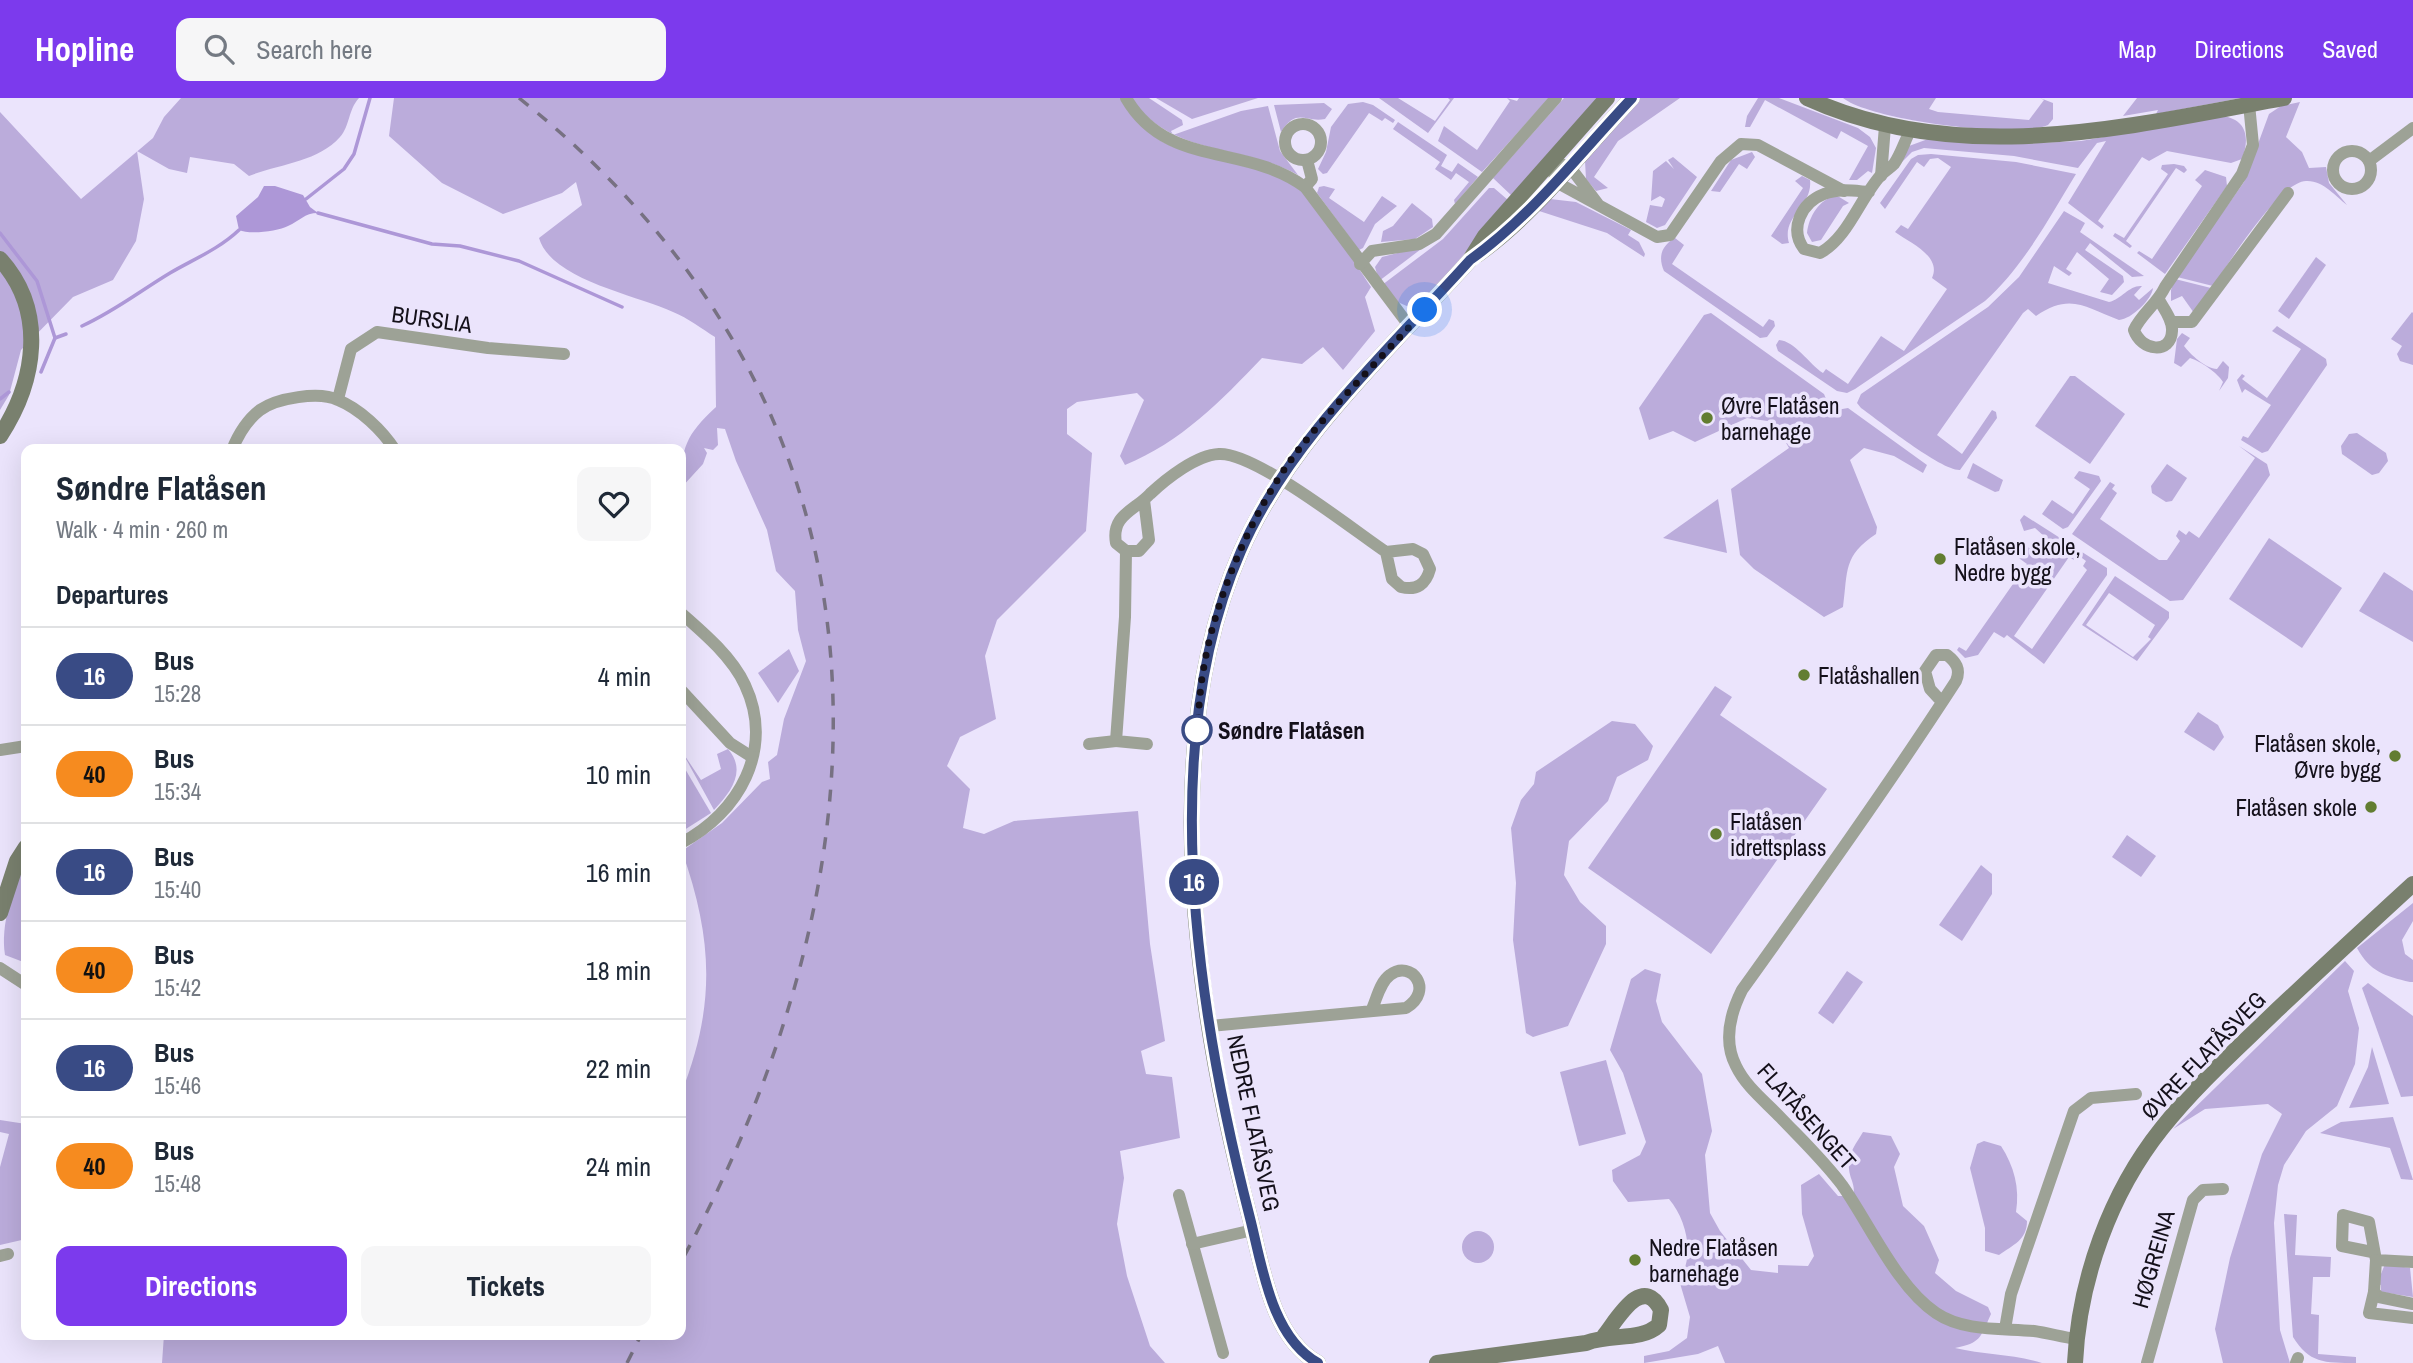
<!DOCTYPE html>
<html lang="en">
<head>
<meta charset="utf-8">
<style>
	body { margin:0; font-family:"Archivo Narrow",sans-serif; background:#f6f6f7; color:#1f2937; height:100vh; display:flex; flex-direction:column; font-size:26px; white-space:nowrap }
	* { box-sizing:border-box; margin:0 }
	p { font-size:23px; color:#747a83 }
	.icon { flex:none; width:38px; height:38px; fill:none; stroke:currentColor; stroke-width:2; stroke-linecap:round; stroke-linejoin:round }
	.map { position:relative; flex:1; overflow:hidden }
	.details { position:absolute; left:21px; top:346px; width:665px; height:896px; display:flex; flex-direction:column; background:#fff; border-radius:14px; box-shadow:0 7px 28px #0002 }
	.details>* { flex:none }
	.badge { padding:0 14px; border-radius:23px; font-size:24px; line-height:46px }
	.you { position:absolute; width:35px; height:35px; margin:-18px; border:5px solid #fff; border-radius:50%; background:#1a73e8; box-shadow:0 0 0 10px #1a73e833 }
	.map>.badge { position:absolute; translate:-50% -50%; box-shadow:0 0 0 4px #fff }
	h2 { padding:0 35px; font-size:26px; line-height:63px }
	.round { display:grid; place-items:center; flex:none; width:74px; height:74px; border-radius:14px; background:#f6f6f7 }
	.overview { display:flex; align-items:center; justify-content:space-between; height:119px; padding:0 35px }
	h1 { font-size:33px; font-weight:800; line-height:52px }
	.cta { display:flex; gap:14px; margin-top:auto; padding:14px 35px }
	.cta a { flex:1; height:80px; border-radius:14px; background:#7c3aed; color:#fff; font-size:28px; font-weight:800; line-height:80px; text-align:center }
	.cta a+a { background:#f6f6f7; color:#1f2937 }
	ul { padding:0; list-style:none }
	li { display:flex; align-items:center; gap:21px; height:98px; padding:0 35px; border-top:2px solid #e0e1e3 }
	li div { flex:1 }
	li b { display:block; font-size:26px }
	li em { font-style:normal }
	li .badge { min-width:77px; font-weight:700; text-align:center }
	header { display:flex; align-items:center; gap:42px; box-sizing:border-box; height:98px; padding:0 35px; background:#7c3aed; color:#fff }
	header strong { font-size:33px }
	nav { display:flex; gap:38px; margin-inline-start:auto; font-size:24px }
	.search { width:490px; height:63px; background:#f6f6f7; display:flex; align-items:center; gap:18px; box-sizing:border-box; padding:0 24px; border-radius:14px; color:#747a83; font-size:26px }
	.map>svg:first-child { display:block }
</style>
</head>
<body>
<header>
<strong>Hopline</strong>
<div class="search"><svg class="icon" aria-label="search" viewBox="0 0 24 24"><circle cx="10" cy="10" r="6"/><path d="M15 15l6 6"/></svg>Search here</div>
<nav><a>Map</a><a>Directions</a><a>Saved</a></nav>
</header>
<div class="map">
<svg width="2413" height="1265" viewBox="0 0 2413 1265">
	<rect width="100%" height="100%" fill="#ebe4fc"/>
	<g fill="#bbacdb" fill-rule="evenodd">
		<path d="M181,0h178c-11,12 -9,28 -19,39 -22,25 -61,27 -91,39l-15,-12 -44,-7 -3,16 -18,-4 -32,-18 7,48 -8,42 -23,39 -40,17 -52,53 -12,45 -9,15v-298l81,87 72,-61 11,-21z"/>
		<path d="M394,0h727c47,82 115,42 176,89 25,20 55,72 74,100l-6,10 10,34 -32,39 -20,-23 -21,17 -40,-6c-41,43 -81,84 -137,107l-5,-9 24,-56 -7,-7 -60,9 -10,7v25l25,19 -6,78 -89,89 -12,36 11,63 -36,18 -13,29 23,23 -7,39 21,6 30,-13 124,-10 12,133 15,97 -24,10 5,23 26,3 8,61 -60,13 4,27 -7,46 10,52 23,70 15,17h-1003l2,-28h517v-241c35,-89 32,-154 1,-243l40,-28 40,-41 8,-3 -2,-17 9,-7 7,-36 22,-58 -8,-31 -3,-39 -19,-20 -9,-41 -31,-69 -11,-32 -8,-1 1,17 -5,5 -9,-2 3,5 -4,11 -22,24c0,-41 5,-53 35,-81l-1,-70c-13,-8 -27,-19 -42,-25 -36,-17 -122,-32 -134,-74l43,-33 -6,-23 -14,11 -59,21 -61,-31 -53,-47z"/>
		<path d="M1131,0h18l33,22 1,5 -12,6 2,4 68,-24 27,-5 12,45 18,24c-58,-32 -126,-18 -167,-77z"/>
		<path d="M1156,0h102l-66,21z"/>
		<path d="M1379,0h19l37,23 15,-21 -2,-2h6l-26,35z"/>
		<path d="M1507,0l10,3 2,-3h30l-67,74 -44,-31 6,-15 33,24 33,-49z"/>
		<path d="M1564,0h35l-177,205 -13,4 -16,-7 -11,-15 61,-46 46,-51h5l14,12 4,-4 -19,-18z"/>
		<path d="M1639,0h41l-62,43 -24,36 14,11 -12,3 -10,-12 -1,-18z"/>
		<path d="M1758,0h21l79,30 12,9 6,11 -4,25 -4,-2 -11,9h-8l19,-34 -27,-15 -4,8 -72,-39 -15,27h-5l2,-11z"/>
		<path d="M1843,0h93l-7,11 9,3 91,8 15,-20 -4,-2 13,5v16l-5,6c-32,14 -178,-5 -205,-27z"/>
		<path d="M2137,0h104l-85,16 2,-4 -35,6z"/>
		<path d="M1363,4l10,3 22,15 -2,3 -8,-5 -3,3 -13,-8 -42,60 -4,1 -5,-5 8,-17 5,-25 17,-23z"/>
		<path d="M2300,4l-14,35 16,15 7,16 17,-1 3,16 18,22c-12,-9 -24,-25 -41,-24 -27,1 -77,82 -93,105l-36,-9 67,-95 25,-68 12,-8z"/>
		<path d="M1324,5l8,6 -7,10c-20,4 -28,-12 -44,13l-7,-27z"/>
		<path d="M2222,18c25,3 28,22 20,43l-11,4 -64,-12 -18,10 -7,-4 -44,64 6,5 -2,3 -34,-26 38,-62 -9,2 -19,25 -64,-12 -90,-8 -12,4 -17,17 14,-23 19,-7 90,5 63,-3z"/>
		<path d="M1398,24l49,33 -6,11 11,6 6,-9 20,14 -23,27 -1,-4 15,-18 -13,-9 -5,7 -16,-11 5,-7 -47,-33z"/>
		<path d="M1752,54l3,5 -8,12 -8,-5 -19,28 -9,-1 20,-31z"/>
		<path d="M1931,56l85,8 60,12c-27,44 -52,92 -91,127l-130,88 -8,4 -10,-2 -59,-40 -2,-6 3,-5c16,1 30,24 44,33l3,-4 22,15 33,-48 23,15 43,-62 -15,-11c10,-22 -22,-35 -37,-46l6,-7 7,4 43,-62 -13,-9 -8,1 -6,8 -7,-5 -32,47 -5,-6 31,-44 7,-4z"/>
		<path d="M1673,59l24,20 -32,48 -8,3 -11,-6 4,-17 12,2 3,-8 -5,-3 -9,5 2,-30 13,-10 8,8 -6,-9z"/>
		<path d="M2174,66l10,2 3,4 -3,3 -8,-5 -50,73 6,5 -2,2 -17,-12 2,-3 9,5 44,-64 -7,-5 1,-4z"/>
		<path d="M2205,72l21,7 1,9 -62,88 -28,-21 2,-2 13,8 50,-73 -7,-6z"/>
		<path d="M1802,78l8,4c3,27 -29,36 -21,63l-7,1 -11,-8 32,-48 -8,-7z"/>
		<path d="M1324,88l11,3 -6,9 35,24 18,-26 15,10 -22,18 -12,24 -4,2 -42,-57 2,-6z"/>
		<path d="M1836,97l13,8 -6,3 -22,34 -9,2 -5,-9c2,-17 12,-33 29,-38z"/>
		<path d="M1550,101l26,3 55,28 -3,5 11,7 6,12 -1,3 -37,-24 -71,-23z"/>
		<path d="M1412,105l20,16 1,8 -18,12 -34,3 2,-11 10,-5z"/>
		<path d="M2064,113l21,12 -5,9 64,44 -12,1 -42,-34 -5,7 38,26 1,6 -12,13 -12,-3 9,-13 -32,-27 -11,17 6,4 -3,3 -15,-10 -6,17 61,19c13,-3 20,-17 33,-16l-8,9 5,5 14,-12c-1,11 -21,31 -34,32 -33,-12 -48,-28 -83,-4l-8,-7 -5,4 -86,122 25,19 30,-44 4,2 1,6 -37,52c-18,1 -81,-49 -99,-62l-4,-5 4,-9 127,-87 31,-30z"/>
		<path d="M1675,140l9,7 -12,19 91,63 6,-8 5,2 1,5 -8,11 -7,1 -96,-67c-6,-14 -3,-25 11,-33z"/>
		<path d="M1425,148l-46,35 -4,-14 7,-10z"/>
		<path d="M2316,159l10,8 -37,54 -11,-8z"/>
		<path d="M2175,181l36,9 -17,25 -12,-17 -11,5v-11z"/>
		<path d="M2412,214l1,1v52l-13,-4 -3,-7 5,-8 -11,-7z"/>
		<path d="M1711,215l113,81 7,17 17,-3 79,57 -4,8 -29,-17 -30,-8 -14,12 27,67 -1,7c-33,22 -28,36 -33,73l-19,10 -70,-48 -14,-14 -9,-66 58,-41 -15,-26 -27,-4 -52,24 -22,-11 -24,9 -10,-32 65,-93z"/>
		<path d="M2277,228l49,33 1,6 -59,86 -6,2 -21,-13 2,-4 5,2 23,-33 -26,-16 -3,4 -5,-13 5,-6 3,2 -3,3 25,19 34,-49 -29,-18z"/>
		<path d="M2182,235l8,5 -6,8c6,8 22,23 33,23l6,-8 6,6 -1,11 -9,13 4,-9c-5,-9 -23,-21 -33,-24l-9,9 -7,-4 3,-24z"/>
		<path d="M2070,278h5l50,38 -35,50 -55,-38z"/>
		<path d="M2357,335l29,20 2,8 -9,12 -7,2 -30,-21 -1,-8 8,-12z"/>
		<path d="M2239,348l28,18 3,11 -87,125 -13,1 -98,-67 38,-52 5,3 -3,4 5,4 -17,26 59,41h8l13,-19 -4,-5 3,-6 7,5 3,-4 10,7 56,-80z"/>
		<path d="M1973,365l30,17 -4,11 -4,1 -28,-14z"/>
		<path d="M2167,366l20,14 -15,23 -6,1 -14,-9 -1,-7z"/>
		<path d="M2079,373l20,5 2,5 -33,46 -5,2 -21,-15 10,-14 21,14 17,-25 -16,-11z"/>
		<path d="M1718,401l9,54 -64,-15z"/>
		<path d="M2024,417l83,53v7l-63,89 -37,-29 -3,3 -10,-6 -16,23 -13,3 -8,-8 2,-3 7,4 61,-87 -11,-8 8,-11 7,4 13,-3 1,-9 -10,-9 -11,3 -4,-11zM2078,457l8,6 -3,5 4,4 -55,79 -18,-13 55,-79 5,3z"/>
		<path d="M2269,440l73,50 -40,60 -73,-49z"/>
		<path d="M2384,474l29,19v51l-54,-31z"/>
		<path d="M2115,478l54,36v6l-32,43 -55,-36zM2109,495l46,32 -7,12 3,2 -18,18 -47,-32z"/>
		<path d="M789,551l10,22 -21,32 -20,-30z"/>
		<path d="M1715,588l17,11 -12,18 107,74 -116,165 -123,-86z"/>
		<path d="M2198,614l20,13 6,12 -10,14 -30,-19z"/>
		<path d="M1612,623l23,3 18,22 -5,14 -31,17 -9,24 -39,40 -5,34 16,27 26,24v18l-38,82 -35,11 -7,-4 -13,-93 3,-57 -5,-55 10,-28 13,-16 2,-12z"/>
		<path d="M728,651c19,22 3,43 -14,61l-33,-60 20,30 20,-11 -4,-15z"/>
		<path d="M681,664l30,51 -30,19z"/>
		<path d="M2127,737l29,21 -15,21 -29,-20z"/>
		<path d="M26,764v101l-21,-8c-5,-31 8,-65 21,-93z"/>
		<path d="M1981,767l11,9v20l-30,47 -23,-16z"/>
		<path d="M2413,805v18l-11,19 3,14 8,6v22h-3c-25,-6 -40,-10 -53,-34z"/>
		<path d="M2345,863l9,10 -6,20 11,37 -4,36 -18,42 -31,25 -22,34 -6,20 -4,38 6,107 10,33h-67l-8,-34 15,-71 32,-104 20,-40 -14,-10 -63,5 -32,20z"/>
		<path d="M1645,871l16,5 -5,27 6,21 40,52 10,57 -7,24 5,58 10,18 31,39 27,3v-8l30,1 6,-10 -12,-42 -1,-29 18,-11 19,22h15c3,-11 -3,-16 -4,-27 -2,-15 7,-25 14,-37l28,4 9,18 -6,13 9,39 21,20 15,34 -4,13 21,18 32,16 3,7c-11,24 -10,29 -36,34 29,7 59,6 87,15h-317l-7,-17 -20,8 -54,9v-7l25,-5 18,-13 3,-21 -11,-37c16,-23 8,-60 -10,-81l-41,3 -15,-21 -1,-11 28,-15 6,-13 -23,-69 -13,-23 21,-71z"/>
		<path d="M1847,873l16,11 -30,42 -15,-11z"/>
		<path d="M2368,885l45,33v80l-12,1 -39,-109z"/>
		<path d="M2372,949l17,57 -40,4 19,-41z"/>
		<path d="M1606,962l20,74 -47,12 -19,-74z"/>
		<path d="M2393,1019l20,63 -12,-1 -11,-31 -70,-15 21,-11z"/>
		<path d="M0,1022l26,4v115l-26,6v-78l9,-33 -9,-2z"/>
		<path d="M1984,1043l17,5c13,20 19,42 15,66l11,9c0,19 -14,24 -28,34l-14,-4v-23l-15,-60 7,-24z"/>
		<path d="M2284,1116l13,1 -2,40 36,2 -1,20h-17l-2,37 8,1 -1,39 38,3v6c-32,0 -47,0 -63,-26z"/>
		<circle cx="1478" cy="1149" r="16"/>
		<path d="M2385,1166l25,4 3,29 -32,-5v-7l-4,-1z"/>
	</g>
	<path fill="#ad97d7" d="M264,88h11l28,9 7,12 8,6c-14,0 -18,8 -30,13 -10,5 -38,9 -49,4l-3,-14 22,-19z"/>
	<g fill="none" stroke-linecap="round" stroke-linejoin="round">
		<g stroke="#ad97d7" stroke-width="3.5">
			<path d="M306,101l38,-30 10,-15 16,-56"/>
			<path d="M318,115l114,31 28,2 59,15 103,46"/>
			<path d="M0,135l37,48 18,57 -14,34"/>
			<path d="M82,228c33,-15 58,-35 88,-53 24,-14 49,-24 69,-43"/>
			<path d="M55,240l11,-4"/>
			<path d="M0,301l9,-7"/>
		</g>
		<g stroke="#9da296" stroke-width="12">
			<path d="M1126,0c41,71 120,45 179,89l105,140"/>
			<circle cx="1303" cy="44" r="18"/>
			<circle cx="2352" cy="72" r="19"/>
			<path d="M2369,63l44,-33"/>
			<path d="M1881,78l4,-50"/>
			<path d="M1305,89l7,-8 -5,-19"/>
			<path d="M1869,94c-14,-1 -31,-4 -45,2 -23,9 -35,35 -20,55l16,4c28,-15 40,-55 61,-78 4,-4 9,-7 13,-11 7,-10 11,-24 17,-35"/>
			<path d="M1598,106l-28,-37 -19,-6 5,21 101,55 13,-2 51,-74 20,-17 17,1 86,46"/>
			<path d="M1360,166l12,-13 47,-7 17,-10 120,-136"/>
			<path d="M2159,202c5,9 14,20 13,31 -1,24 -31,20 -38,-1 8,-17 23,-26 31,-43l77,-113 11,-29 -4,-41"/>
			<path d="M2171,224h21l96,-129"/>
			<path d="M338,301l13,-50 26,-17 111,16 76,6"/>
			<path d="M232,352c6,-15 15,-30 28,-40 17,-12 59,-19 78,-10 22,9 44,30 57,50"/>
			<path d="M1144,402l5,40 -10,11h-13l-10,-8c-5,-28 18,-32 34,-49 16,-15 46,-39 69,-40 36,-2 133,75 167,98l6,27 9,8c16,4 25,-3 29,-18l-7,-15 -10,-5 -27,3"/>
			<path d="M1126,453l-1,66 -9,124 31,3"/>
			<path d="M681,515c23,20 51,44 64,72 30,64 -6,128 -64,158"/>
			<path d="M681,592l49,53 22,14"/>
			<path d="M1942,604l-12,-13 -5,-18 11,-16h11c9,7 14,14 9,26 -68,105 -141,207 -214,309 -12,24 -19,51 -6,76 10,21 30,36 45,52 21,22 43,43 61,67 27,38 55,102 94,128 28,19 67,15 98,18 14,2 28,6 42,8"/>
			<path d="M1089,646l27,-3"/>
			<path d="M0,652l26,-4"/>
			<path d="M0,870l26,17"/>
			<path d="M1210,928l196,-18c29,-18 5,-49 -16,-33 -10,7 -13,23 -18,34"/>
			<path d="M1179,1097l44,158"/>
			<path d="M1192,1146l61,-14"/>
			<path d="M2372,1154l-30,-6 1,-31 26,7 7,38 37,2"/>
			<path d="M0,1158l8,-2"/>
			<path d="M2376,1162l-2,32 5,5 34,7"/>
			<path d="M2374,1194l-5,21 44,5"/>
			<path d="M2005,1231l6,-35 63,-183 17,-13 45,-4"/>
			<path d="M2147,1265l46,-163 10,-10 20,-1"/>
			<path d="M2296,1265l2,-5"/>
		</g>
		<g stroke="#79806e" stroke-width="16">
			<path d="M1807,0c152,70 320,29 477,0"/>
			<path d="M1477,157c59,-42 105,-104 155,-157"/>
			<path d="M0,161c47,52 36,122 0,177"/>
			<path d="M0,815l17,-52 9,-14"/>
			<path d="M1318,1265c-47,-26 -56,-98 -68,-145 -53,-201 -95,-471 -9,-667 48,-110 149,-202 229,-291l15,-24 122,-138"/>
			<path d="M1437,1265l149,-20c25,-10 54,-1 73,-18l2,-15c-19,-37 -44,10 -57,26"/>
			<path d="M2075,1265c4,-83 35,-170 87,-235 34,-43 76,-80 115,-118 45,-42 90,-84 136,-126"/>
		</g>
		<g stroke="#777182" stroke-width="3.5" stroke-dasharray="12 12" stroke-linecap="butt">
			<path d="M519,0c390,310 384,754 162,1164"/>
			<path d="M627,1265l14,-28"/>
		</g>
	</g>
	<g fill="none" stroke-linecap="round" stroke-linejoin="round">
		<defs>
			<path id="line" d="M1318,1265c-47,-26 -56,-98 -68,-145 -52,-202 -95,-471 -9,-667 48,-111 149,-202 229,-291 62,-44 110,-107 162,-162"/>
		</defs>
		<use href="#line" stroke="#fff" stroke-width="16"/>
		<use href="#line" stroke="#394b85" stroke-width="10"/>
		<path stroke="#14101a" stroke-width="7" stroke-dasharray="0 12.6" d="M1197,632c2,-21 3,-43 7,-64 12,-70 49,-156 92,-213 39,-50 86,-96 129,-143"/>
	</g>
	<g fill="#627d31" stroke="#ebe4fc" stroke-width="2.5">
		<circle cx="1707" cy="320" r="7"/>
		<circle cx="1940" cy="461" r="7"/>
		<circle cx="1804" cy="577" r="7"/>
		<circle cx="2395" cy="658" r="7"/>
		<circle cx="2371" cy="709" r="7"/>
		<circle cx="1716" cy="736" r="7"/>
		<circle cx="1635" cy="1162" r="7"/>
	</g>
	<circle fill="#fff" stroke="#394b85" stroke-width="3.5" cx="1197" cy="632" r="14"/>
	<g text-anchor="middle" dominant-baseline="central" stroke-width="7" stroke-linejoin="round" paint-order="stroke">
		<g font-size="23" fill="#14101a" stroke="#ebe4fc">
			<text transform="translate(432 221) rotate(8)">BURSLIA</text>
			<text transform="translate(2203 957) rotate(-46)">ØVRE FLATÅSVEG</text>
			<text transform="translate(1807 1018) rotate(48)">FLATÅSENGET</text>
			<text transform="translate(1254 1025) rotate(78)">NEDRE FLATÅSVEG</text>
			<text transform="translate(2153 1161) rotate(-74)">HØGREINA</text>
		</g>
		<g font-size="23" fill="#14101a" stroke="#ebe4fc" text-anchor="start">
			<text x="1721" y="307">Øvre Flatåsen<tspan x="1721" dy="26">barnehage</tspan></text>
			<text x="1954" y="448">Flatåsen skole,<tspan x="1954" dy="26">Nedre bygg</tspan></text>
			<text x="1818" y="577">Flatåshallen</text>
			<text x="2381" y="645" text-anchor="end">Flatåsen skole,<tspan x="2381" dy="26">Øvre bygg</tspan></text>
			<text x="2357" y="709" text-anchor="end">Flatåsen skole</text>
			<text x="1730" y="723">Flatåsen<tspan x="1730" dy="26">idrettsplass</tspan></text>
			<text x="1649" y="1149">Nedre Flatåsen<tspan x="1649" dy="26">barnehage</tspan></text>
		</g>
		<g font-size="23" font-weight="bold" fill="#14101a" stroke="#ebe4fc" text-anchor="start">
			<text x="1218" y="632">Søndre Flatåsen</text>
		</g>
	</g>
</svg>
<div class="you" style="left:1425px;top:212px"></div>
<b class="badge" style="left:1194px;top:784px;background:#394b85;color:#fff">16</b>
<section class="details">
<div class="overview"><div><h1>Søndre Flatåsen</h1><p>Walk · 4 min · 260 m</p></div><a class="round"><svg class="icon" aria-label="heart" viewBox="0 0 24 24"><path d="M12 20l-8-8c-3-5 5-10 8-4 3-6 11-1 8 4z"/></svg></a></div>
<h2>Departures</h2>
<ul>
<li><span class="badge" style="background:#394b85;color:#fff">16</span><div><b>Bus</b><p>15:28</p></div><em>4 min</em></li>
<li><span class="badge" style="background:#f68b1f;color:#111">40</span><div><b>Bus</b><p>15:34</p></div><em>10 min</em></li>
<li><span class="badge" style="background:#394b85;color:#fff">16</span><div><b>Bus</b><p>15:40</p></div><em>16 min</em></li>
<li><span class="badge" style="background:#f68b1f;color:#111">40</span><div><b>Bus</b><p>15:42</p></div><em>18 min</em></li>
<li><span class="badge" style="background:#394b85;color:#fff">16</span><div><b>Bus</b><p>15:46</p></div><em>22 min</em></li>
<li><span class="badge" style="background:#f68b1f;color:#111">40</span><div><b>Bus</b><p>15:48</p></div><em>24 min</em></li>
</ul>
<div class="cta"><a>Directions</a><a>Tickets</a></div>
</section>
</div>
</body>
</html>
